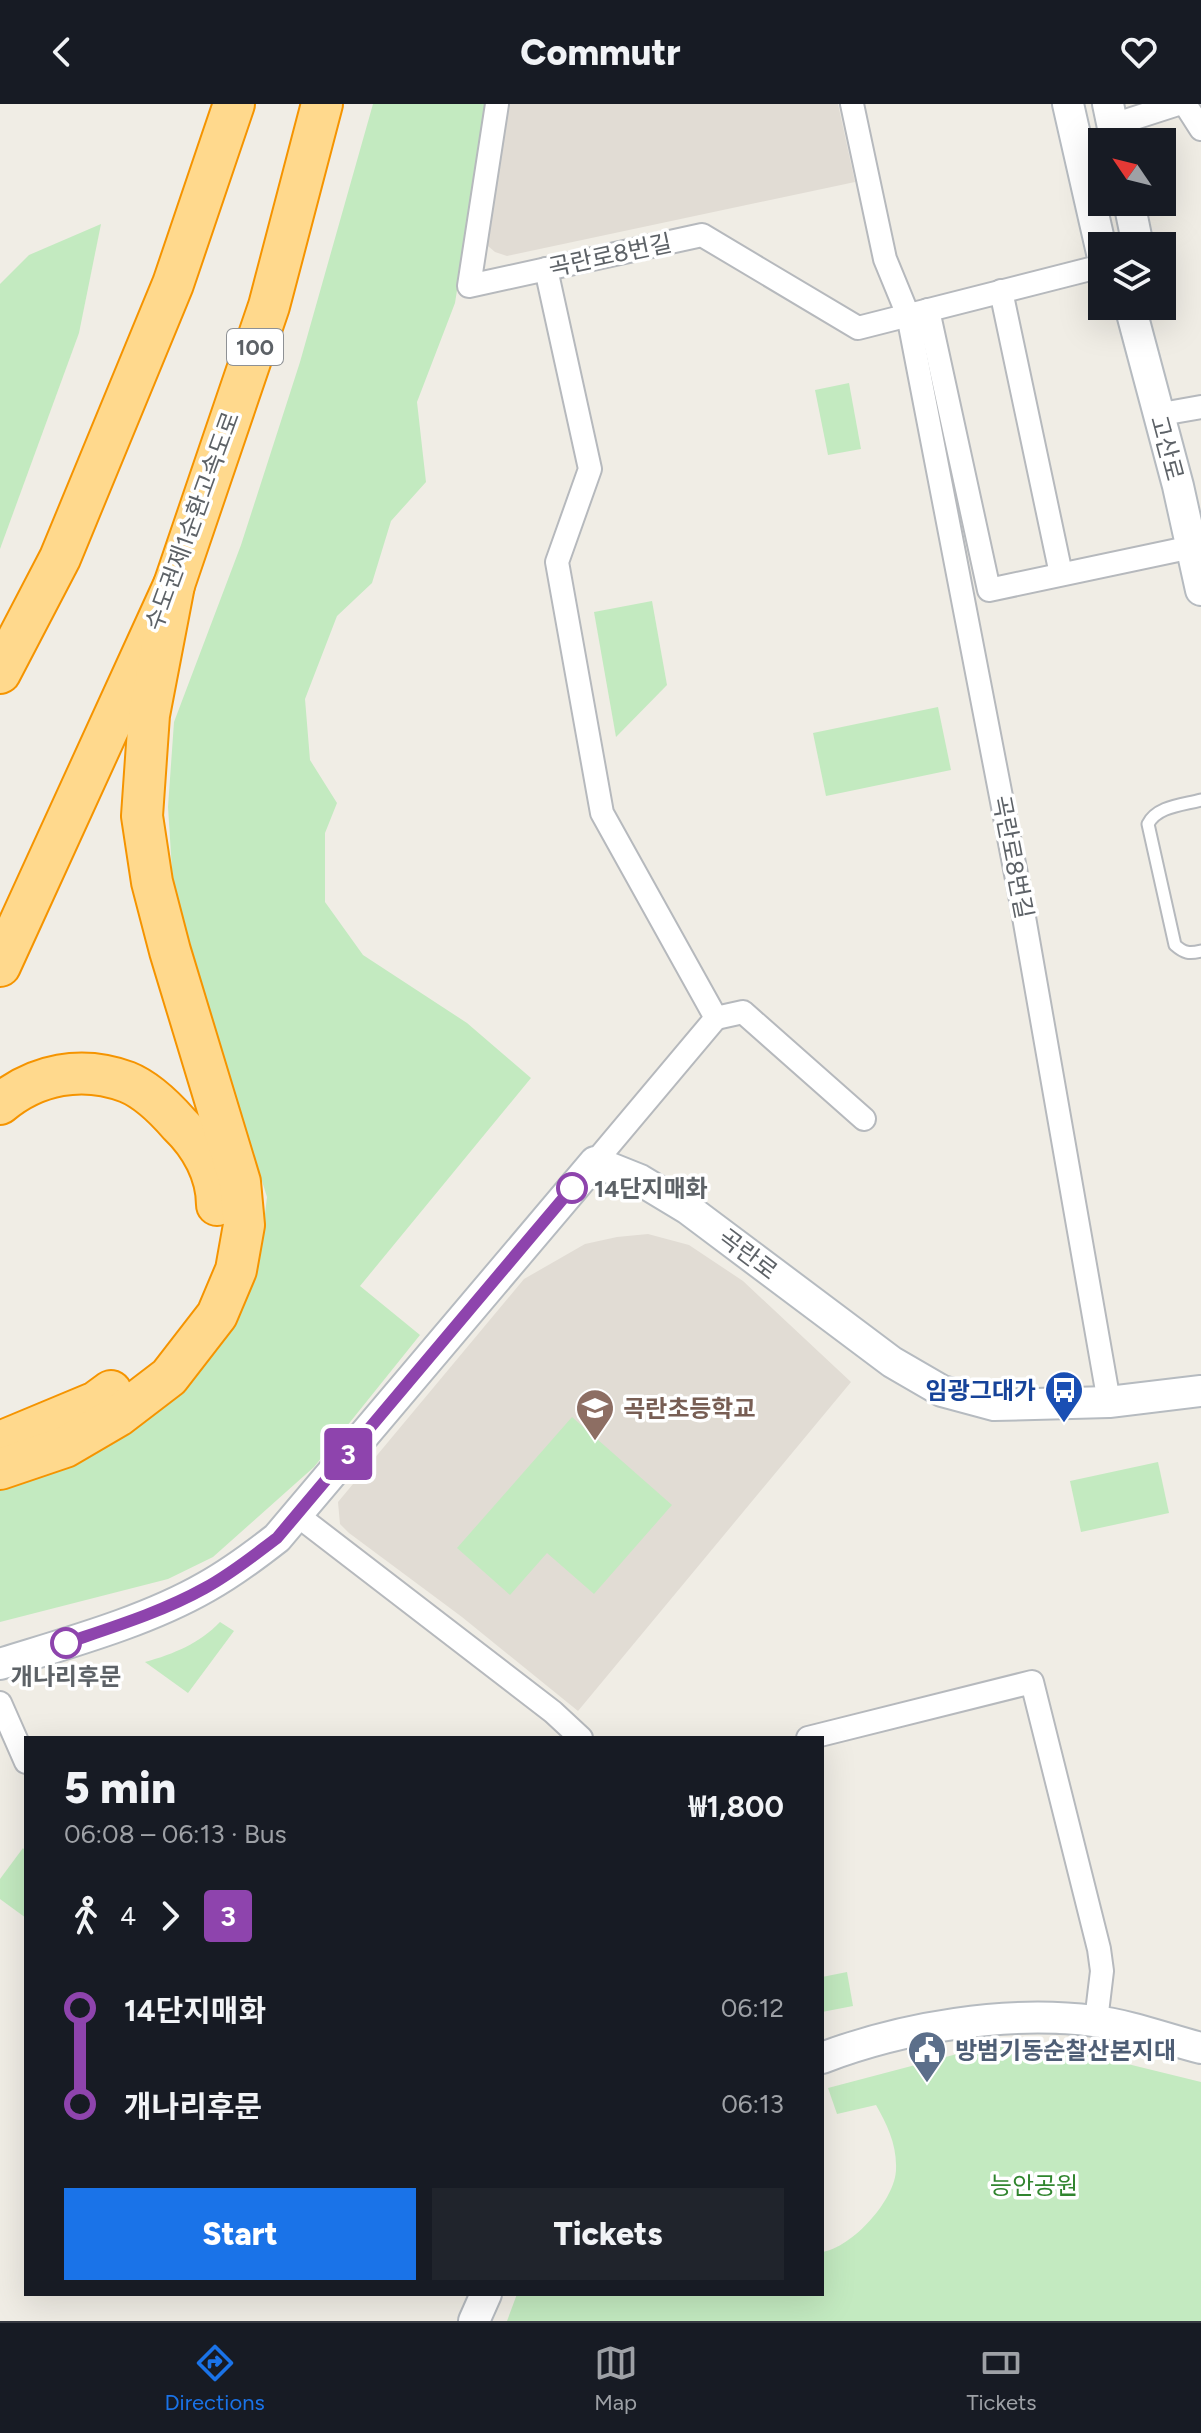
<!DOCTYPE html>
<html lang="en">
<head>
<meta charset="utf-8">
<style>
	body { margin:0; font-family:Figtree,"Noto Sans KR",sans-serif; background:#20242c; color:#f1f3f6; height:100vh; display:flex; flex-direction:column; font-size:30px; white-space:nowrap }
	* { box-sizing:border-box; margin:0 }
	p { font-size:26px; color:#9ea1a6 }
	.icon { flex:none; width:44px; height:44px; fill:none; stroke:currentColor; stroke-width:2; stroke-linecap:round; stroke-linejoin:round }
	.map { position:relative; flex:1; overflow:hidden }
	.side { position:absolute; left:24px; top:1632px; width:800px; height:560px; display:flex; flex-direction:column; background:#171b24; border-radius:0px; box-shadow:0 8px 32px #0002 }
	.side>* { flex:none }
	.badge { padding:0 16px; border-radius:6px; font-size:28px; line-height:52px }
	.needle { width:52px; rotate:305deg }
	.controls { position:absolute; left:1088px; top:24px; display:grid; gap:16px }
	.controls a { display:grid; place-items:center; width:88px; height:88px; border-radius:0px; background:#171b24; box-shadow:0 8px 32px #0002; font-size:40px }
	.map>.badge { position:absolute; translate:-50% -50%; box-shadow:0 0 0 4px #fff }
	.legs { display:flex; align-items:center; gap:12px; height:88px; padding:0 40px; font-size:26px }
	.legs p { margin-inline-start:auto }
	.headline { display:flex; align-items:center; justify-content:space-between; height:136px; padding:0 40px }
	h1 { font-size:44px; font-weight:800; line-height:60px }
	.primary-button { display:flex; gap:16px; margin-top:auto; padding:16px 40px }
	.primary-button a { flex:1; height:92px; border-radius:0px; background:#1a73e8; color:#fff; font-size:32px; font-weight:800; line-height:92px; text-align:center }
	.primary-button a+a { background:#20242c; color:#f1f3f6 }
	ul { padding:0 40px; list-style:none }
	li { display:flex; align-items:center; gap:28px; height:96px; font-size:30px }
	li i { display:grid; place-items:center; width:12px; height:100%; margin:0 10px; background:currentColor }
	li i::after { content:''; width:20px; height:20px; margin:-10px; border:6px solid; border-radius:50%; background:#171b24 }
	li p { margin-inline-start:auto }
	li:first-child i { background:linear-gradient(#0000 50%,currentColor 0) }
	li:last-child i { background:linear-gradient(currentColor 50%,#0000 0) }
	header { display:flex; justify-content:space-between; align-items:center; height:104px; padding:0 40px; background:#171b24; font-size:36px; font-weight:800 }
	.menu { display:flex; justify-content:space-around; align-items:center; height:112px; border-top:2px solid #363941; background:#171b24; font-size:22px; color:#9ea1a6 }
	.menu a { display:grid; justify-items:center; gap:4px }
	.menu .current { color:#1a73e8 }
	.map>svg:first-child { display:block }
</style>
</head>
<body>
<header><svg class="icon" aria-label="back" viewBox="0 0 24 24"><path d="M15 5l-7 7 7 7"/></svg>Commutr<svg class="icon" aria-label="heart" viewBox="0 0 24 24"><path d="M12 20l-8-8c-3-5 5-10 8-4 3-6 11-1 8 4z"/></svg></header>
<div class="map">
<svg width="1201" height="2217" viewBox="0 0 1201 2217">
	<rect width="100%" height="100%" fill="#f0ede5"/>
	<g fill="#e1dcd4">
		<path d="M506,0h332l17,78 -348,74 -12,-4 -7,-6 -1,-12z"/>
		<path d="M648,1130l41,11 54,36 108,101 -273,329 -116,-94 -113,-84 -9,-9 -2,-22 186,-223 61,-35 32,-7z"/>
	</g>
	<g fill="#c3eac0">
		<path d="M373,0h114l-32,199 -38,99 9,80 -35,39 -19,62 -35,33 -32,83 5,61 27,43 -12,30v69l38,53 104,68 64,55 -171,208 60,49 -106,132 -101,90 -45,22 -168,43v-138l168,-85 42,-41 30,-45 20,-57 7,-59 -93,-296 -6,-94 6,-85 67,-177 59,-183z"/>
		<path d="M101,120l-22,109 -79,216v-265l29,-29z"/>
		<path d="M849,279l12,66 -33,6 -13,-65z"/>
		<path d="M652,497l15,84 -51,52 -22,-125z"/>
		<path d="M938,603l13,63 -125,26 -13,-63z"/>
		<path d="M572,1313l100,88 -78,89 -47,-41 -37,42 -53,-47z"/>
		<path d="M1158,1358l11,51 -88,19 -11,-51z"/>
		<path d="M220,1518l14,9 -46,62 -43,-31c29,-8 55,-19 75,-40z"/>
		<path d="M23,1744l3,4v66l-26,-19v-20z"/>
		<path d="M847,1868l6,34 -31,6v-35z"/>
		<path d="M1016,1942l71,8 114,28v239h-694l10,-27h305v-42c30,-4 74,-53 74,-83 1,-24 -9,-45 -20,-64l-39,9 -9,-26 148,-39z"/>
	</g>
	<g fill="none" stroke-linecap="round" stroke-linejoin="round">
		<defs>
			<path id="lane" d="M1201,696c-18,5 -44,6 -53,24l27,121c9,8 14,9 26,6"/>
			<g id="street">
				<path d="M497,0l-28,182 233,-51 156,93 244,-62"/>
				<path d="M852,0l33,155 23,56 113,585 88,502"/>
				<path d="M1185,0l16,25"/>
				<path d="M1113,21l65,-21"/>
				<path d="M546,165l44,200 -33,93 45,251 114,205 -121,144"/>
				<path d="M1001,187l60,283"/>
				<path d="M928,206l61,280 203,-43"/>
				<path d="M1173,308l28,-5"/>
				<path d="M716,914l27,-6 121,107"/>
				<path d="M297,1411l256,197 28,26"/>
				<path d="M0,1599l26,59"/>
				<path d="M808,1634l224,-56 67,267 3,22 -6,50"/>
			</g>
			<g id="secondary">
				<path d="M1068,0l34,149"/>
				<path d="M1108,0l8,38"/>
				<path d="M1129,98l9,44"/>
				<path d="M1130,202l48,180 23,104"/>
				<path d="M0,1560c67,-21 145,-42 206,-77 25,-14 48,-31 71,-49l318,-376 45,18 48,29 204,153 50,29 52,14 115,-3 92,-11"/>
				<path d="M822,1954c81,-31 185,-48 272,-37 35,4 72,18 107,27"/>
				<path d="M474,2217l12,-27"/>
			</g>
			<g id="highway">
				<path d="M0,569l60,-115 113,-274 61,-180"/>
				<path d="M0,862l174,-381 95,-279 53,-202"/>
				<path d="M0,1000c36,-30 82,-39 127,-22 20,8 38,26 52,42 22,21 38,50 38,81"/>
				<path d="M0,1338l96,-40 15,-11"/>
				<path d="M0,1365l65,-22 53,-31 51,-39 48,-62 19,-45 8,-45 -4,-43 -70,-231 -18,-69 -10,-66 7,-101 25,-130"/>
			</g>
		</defs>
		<use href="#lane" stroke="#b6b9bd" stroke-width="15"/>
		<use href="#street" stroke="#b6b9bd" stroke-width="26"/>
		<use href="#secondary" stroke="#b6bbc0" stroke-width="34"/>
		<use href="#highway" stroke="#f59400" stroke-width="44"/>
		<use href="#lane" stroke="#fff" stroke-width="11"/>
		<use href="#street" stroke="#fff" stroke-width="22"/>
		<use href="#secondary" stroke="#fff" stroke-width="30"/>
		<use href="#highway" stroke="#ffd98d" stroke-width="40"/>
	</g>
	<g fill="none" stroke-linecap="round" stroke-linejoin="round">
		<defs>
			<path id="line-1" d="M66,1539c47,-16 96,-31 139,-55 26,-14 48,-32 72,-50l295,-350"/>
		</defs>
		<use href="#line-1" stroke="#fff" stroke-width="18"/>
		<use href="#line-1" stroke="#8e44ad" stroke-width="12"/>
	</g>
	<defs>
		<symbol id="bus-pin" viewBox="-11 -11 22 30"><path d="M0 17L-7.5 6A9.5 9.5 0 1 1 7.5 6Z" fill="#1a4fb4" stroke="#fff"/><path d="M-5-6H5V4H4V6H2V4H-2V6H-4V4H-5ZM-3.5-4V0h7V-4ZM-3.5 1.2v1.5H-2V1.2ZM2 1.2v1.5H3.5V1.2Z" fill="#fff"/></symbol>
		<symbol id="school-pin" viewBox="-11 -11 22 30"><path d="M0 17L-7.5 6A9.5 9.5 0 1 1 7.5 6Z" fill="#8d6e63" stroke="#fff"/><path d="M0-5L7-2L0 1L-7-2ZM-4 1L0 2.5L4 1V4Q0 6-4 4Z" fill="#fff"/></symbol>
		<symbol id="civic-pin" viewBox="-11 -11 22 30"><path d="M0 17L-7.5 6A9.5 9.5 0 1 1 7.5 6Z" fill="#5c6f8a" stroke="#fff"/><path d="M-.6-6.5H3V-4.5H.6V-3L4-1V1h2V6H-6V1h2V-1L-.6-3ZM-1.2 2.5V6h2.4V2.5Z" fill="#fff"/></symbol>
	</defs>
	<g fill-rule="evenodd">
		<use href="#bus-pin" x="1042" y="1264" width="44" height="60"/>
		<use href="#school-pin" x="573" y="1282" width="44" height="60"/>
		<use href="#civic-pin" x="905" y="1924" width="44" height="60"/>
	</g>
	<g fill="#fff" stroke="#8e44ad" stroke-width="4">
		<circle cx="572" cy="1084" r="14"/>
		<circle cx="66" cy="1539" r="14"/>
	</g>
	<g text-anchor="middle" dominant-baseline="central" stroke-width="7" stroke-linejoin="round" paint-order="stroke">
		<rect fill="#fff" stroke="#8e9195" stroke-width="2" x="227" y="225" width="56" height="36" rx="6"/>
		<g font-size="22" font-weight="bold" fill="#5d6267">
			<text x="255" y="243">100</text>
		</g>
		<g font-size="24" fill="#5d6267" stroke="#fff">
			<text transform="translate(610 151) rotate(-12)">곡란로8번길</text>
			<text transform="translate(1167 344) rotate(75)">고산로</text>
			<text transform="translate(192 417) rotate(-70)">수도권제1순환고속도로</text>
			<text transform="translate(1013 753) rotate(79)">곡란로8번길</text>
			<text transform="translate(748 1150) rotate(37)">곡란로</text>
		</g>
		<g font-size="24" font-weight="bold" fill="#5d6267" stroke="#fff" text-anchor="start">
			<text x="594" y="1084">14단지매화</text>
			<text x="66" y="1572" text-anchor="middle">개나리후문</text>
		</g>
		<g font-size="24" font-weight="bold" fill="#164399" stroke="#fff" text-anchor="end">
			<text x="1036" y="1286">임광그대가</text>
		</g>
		<g font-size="24" font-weight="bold" fill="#785e54" stroke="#fff" text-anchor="start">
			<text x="623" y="1304">곡란초등학교</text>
		</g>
		<g font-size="24" font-weight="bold" fill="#4e5e75" stroke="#fff" text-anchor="start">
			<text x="955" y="1946">방범기동순찰산본지대</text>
		</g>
		<g font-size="24" fill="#30852e" stroke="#fff">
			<text x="1034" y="2081">능안공원</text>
		</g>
	</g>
</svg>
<div class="controls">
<a><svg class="needle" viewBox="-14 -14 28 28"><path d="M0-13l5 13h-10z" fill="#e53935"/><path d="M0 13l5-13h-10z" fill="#9ea1a6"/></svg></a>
<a><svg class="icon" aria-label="layers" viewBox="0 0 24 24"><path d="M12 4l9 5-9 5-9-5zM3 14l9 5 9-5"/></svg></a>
</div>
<b class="badge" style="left:348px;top:1350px;background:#8e44ad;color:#fff">3</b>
<section class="side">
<div class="headline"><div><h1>5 min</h1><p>06:08 – 06:13 · Bus</p></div><b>₩1,800</b></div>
<div class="legs"><svg class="icon" aria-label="walk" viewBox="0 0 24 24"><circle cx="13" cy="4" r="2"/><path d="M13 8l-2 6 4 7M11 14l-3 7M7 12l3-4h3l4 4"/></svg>4<svg class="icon" aria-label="forward" viewBox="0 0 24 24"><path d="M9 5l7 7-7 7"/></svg><b class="badge" style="background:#8e44ad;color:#fff">3</b></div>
<ul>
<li><i style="color:#8e44ad"></i><b>14단지매화</b><p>06:12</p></li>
<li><i style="color:#8e44ad"></i><b>개나리후문</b><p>06:13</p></li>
</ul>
<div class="primary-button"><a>Start</a><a>Tickets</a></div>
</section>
</div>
<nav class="menu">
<a class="current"><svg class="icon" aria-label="directions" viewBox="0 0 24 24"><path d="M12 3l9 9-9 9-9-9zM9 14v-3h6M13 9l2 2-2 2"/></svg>Directions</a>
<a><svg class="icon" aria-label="map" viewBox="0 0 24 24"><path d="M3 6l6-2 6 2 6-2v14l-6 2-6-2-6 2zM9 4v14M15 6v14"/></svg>Map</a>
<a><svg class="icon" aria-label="tickets" viewBox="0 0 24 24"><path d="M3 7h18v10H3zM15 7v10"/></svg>Tickets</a>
</nav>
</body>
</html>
